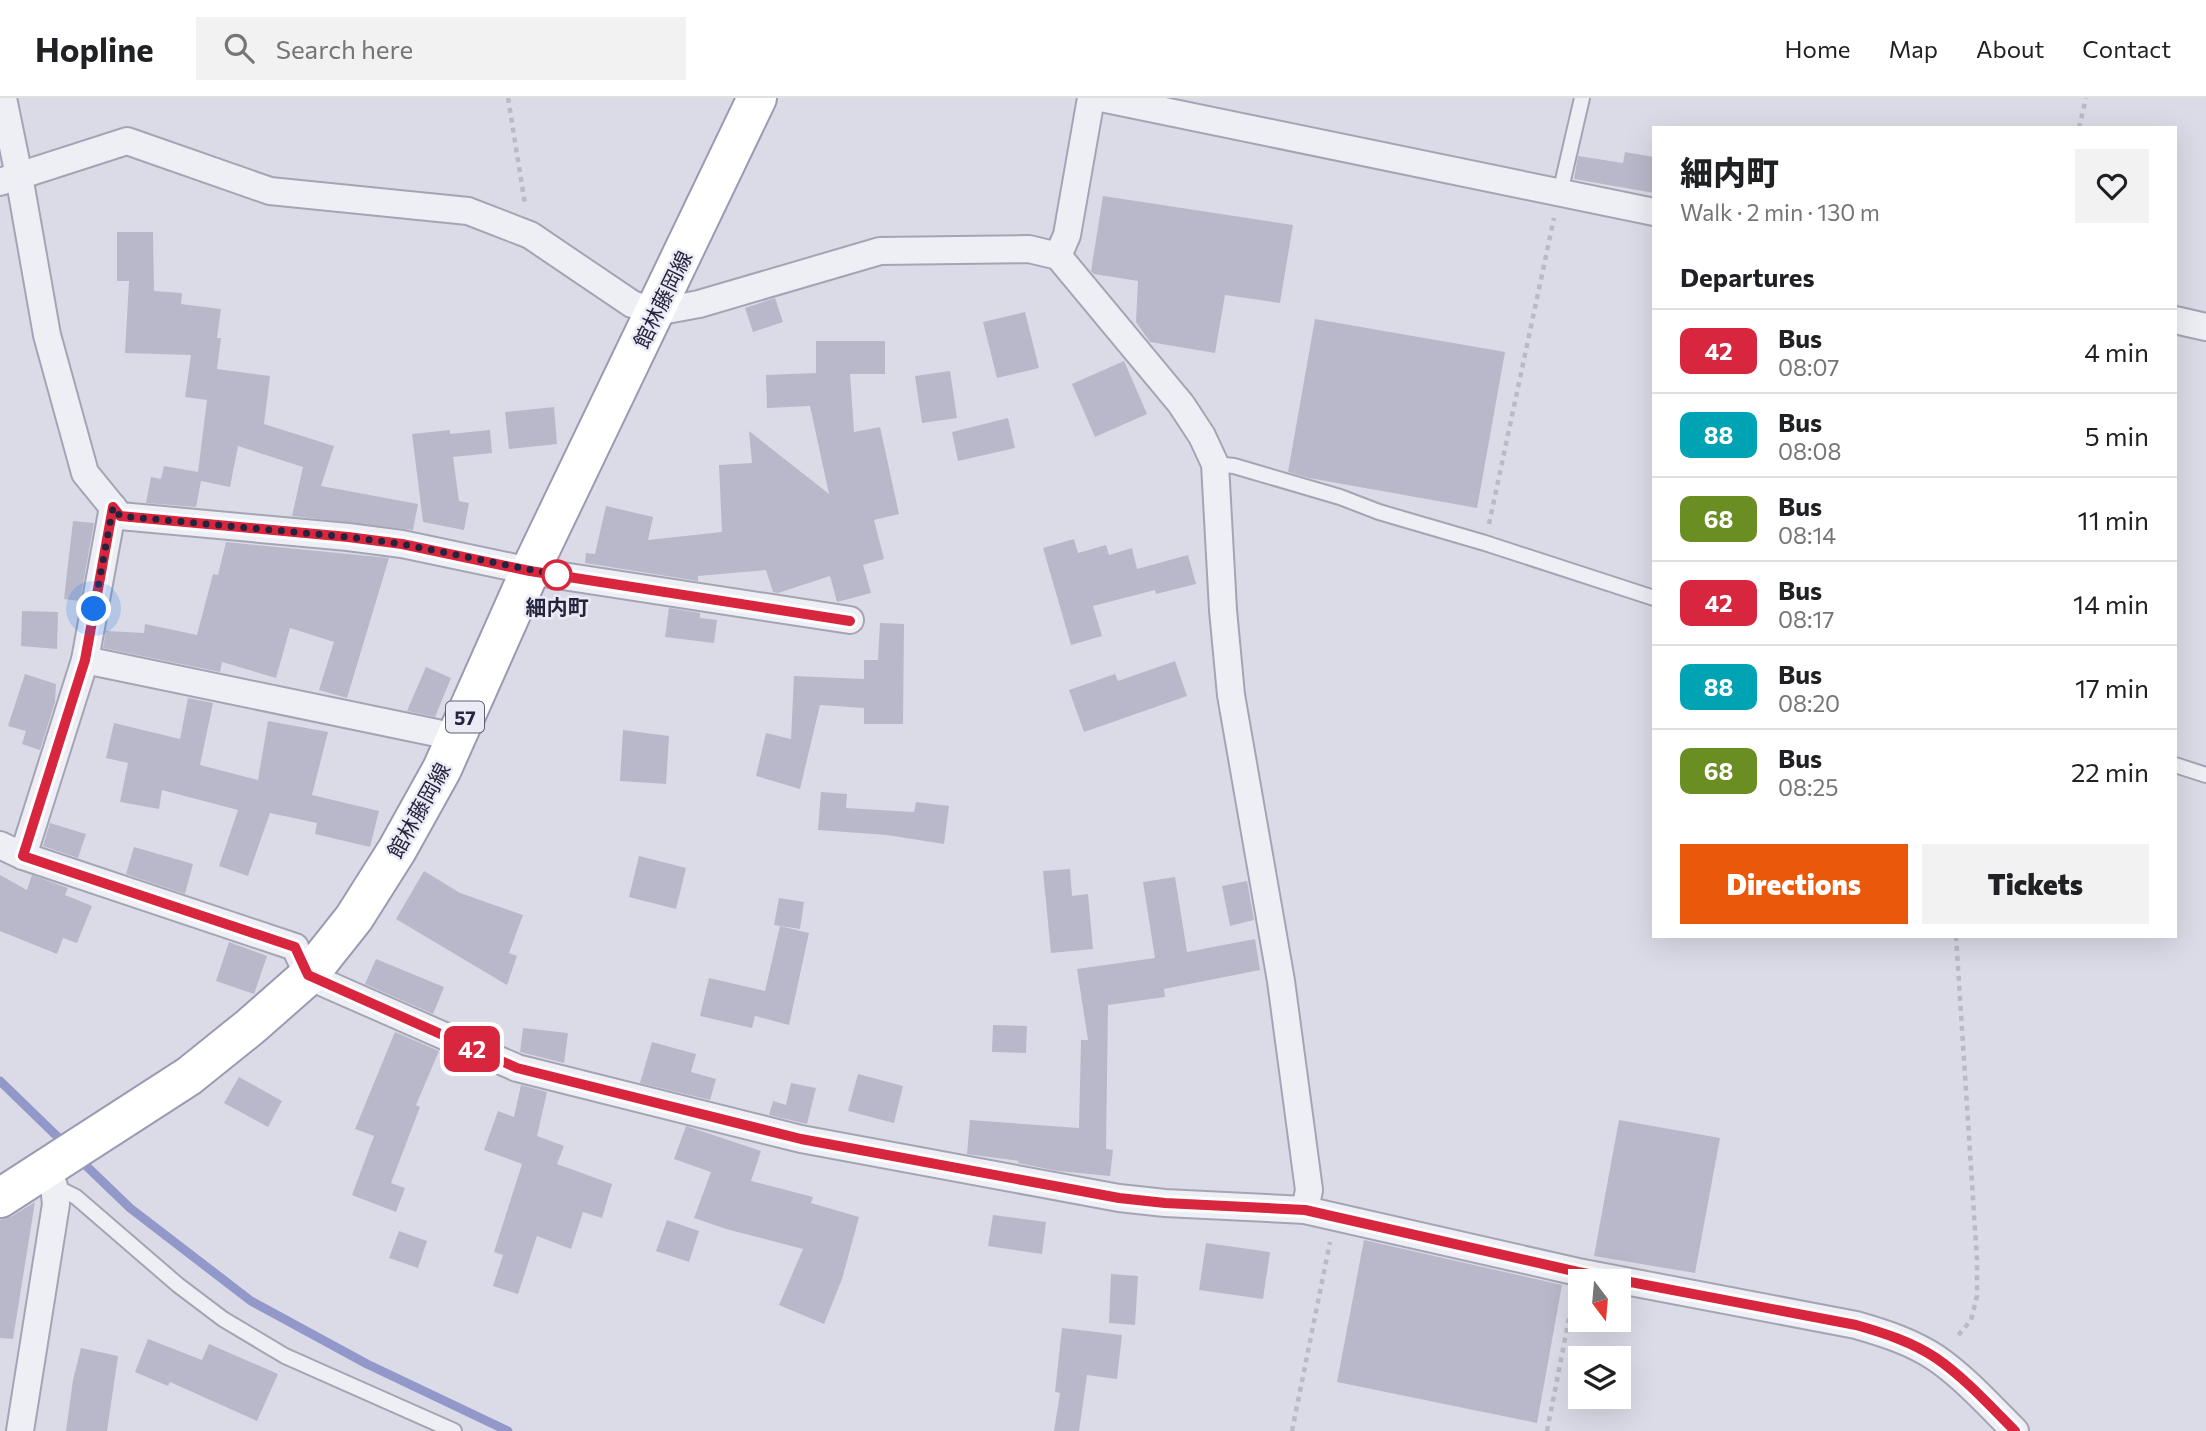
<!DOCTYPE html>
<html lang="en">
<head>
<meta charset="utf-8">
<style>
	body { margin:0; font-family:Commissioner,"Noto Sans JP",sans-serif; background:#f2f2f2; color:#202124; height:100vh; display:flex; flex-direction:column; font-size:26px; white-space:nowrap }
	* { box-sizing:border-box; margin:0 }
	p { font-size:23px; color:#757577 }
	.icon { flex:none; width:38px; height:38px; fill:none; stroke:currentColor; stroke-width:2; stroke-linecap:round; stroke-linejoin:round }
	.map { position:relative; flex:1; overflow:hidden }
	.side { position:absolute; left:1652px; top:28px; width:525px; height:812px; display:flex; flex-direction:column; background:#fff; border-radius:0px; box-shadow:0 7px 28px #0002 }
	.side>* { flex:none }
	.badge { padding:0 14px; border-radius:10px; font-size:24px; line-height:46px }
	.needle { width:46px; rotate:164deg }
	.fabs { position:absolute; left:1568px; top:1171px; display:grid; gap:14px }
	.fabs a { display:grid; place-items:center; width:63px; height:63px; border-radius:0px; background:#fff; box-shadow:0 7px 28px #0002; font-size:35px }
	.you { position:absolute; width:35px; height:35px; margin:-18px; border:5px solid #fff; border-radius:50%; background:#1a73e8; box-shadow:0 0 0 10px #1a73e833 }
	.map>.badge { position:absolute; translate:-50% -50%; box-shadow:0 0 0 4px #fff }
	h2 { padding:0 28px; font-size:26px; line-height:63px }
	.round { display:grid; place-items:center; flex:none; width:74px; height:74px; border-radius:0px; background:#f2f2f2 }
	.headline { display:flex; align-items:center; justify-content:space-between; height:119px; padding:0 28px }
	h1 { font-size:33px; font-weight:800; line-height:52px }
	.action { display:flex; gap:14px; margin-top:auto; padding:14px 28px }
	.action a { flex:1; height:80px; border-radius:0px; background:#ea580c; color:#fff; font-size:28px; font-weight:800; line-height:80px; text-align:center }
	.action a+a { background:#f2f2f2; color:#202124 }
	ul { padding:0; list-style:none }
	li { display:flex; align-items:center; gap:21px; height:84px; padding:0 28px; border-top:2px solid #e0e0e0 }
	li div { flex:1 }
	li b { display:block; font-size:26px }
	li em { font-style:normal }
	li .badge { min-width:77px; font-weight:700; text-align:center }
	header { display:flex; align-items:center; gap:42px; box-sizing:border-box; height:98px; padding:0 35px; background:#fff; border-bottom:2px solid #e0e0e0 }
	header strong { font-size:33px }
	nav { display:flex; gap:38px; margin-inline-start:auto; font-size:24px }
	.search { width:490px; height:63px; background:#f2f2f2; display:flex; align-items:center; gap:18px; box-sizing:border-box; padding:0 24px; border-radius:0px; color:#757577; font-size:26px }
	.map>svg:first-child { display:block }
</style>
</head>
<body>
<header>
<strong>Hopline</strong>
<div class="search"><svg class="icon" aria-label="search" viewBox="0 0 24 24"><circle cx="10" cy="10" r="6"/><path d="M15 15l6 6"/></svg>Search here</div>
<nav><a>Home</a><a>Map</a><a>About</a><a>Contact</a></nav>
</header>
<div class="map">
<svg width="2206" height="1333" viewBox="0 0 2206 1333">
	<rect width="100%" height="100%" fill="#dbdbe7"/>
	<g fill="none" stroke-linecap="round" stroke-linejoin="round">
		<g stroke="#9398ca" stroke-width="9">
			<path d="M0,983l66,64"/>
			<path d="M78,1060l52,50 121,93 116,63 141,67"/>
		</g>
	</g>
	<g fill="#b8b8ca">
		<path d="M1625,54l29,5v36l-80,-14 4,-23 45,7z"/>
		<path d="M1103,98l190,29 -13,78 -55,-8 -10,58 -65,-11 -14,-20 2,-41 -44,-7 -3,-3z"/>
		<path d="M117,134h36l1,59 28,2 -1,11 40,5 -4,29h4l-4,31 53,7 -6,48 70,22 -13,40 97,18 -5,26 -121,-14 11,-49 -65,-21 -8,41 -29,-6 -5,26 -50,-4 5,-26 10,2 3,-13 34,6 9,-72 -22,-3 6,-42 -66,-2 4,-72h-12z"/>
		<path d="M775,200l8,24 -30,10 -8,-24z"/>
		<path d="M1025,214l14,56 -42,10 -14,-56z"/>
		<path d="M1315,221l190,33 -28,156 -168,-30 -21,-6z"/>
		<path d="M816,243h69v33h-35l4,58 26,-5 19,87 -25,6 10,39 -21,6 8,28 -34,9 -7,-26 -52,17 -5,-1 -7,-22 -68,6v5l-113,-18 1,-10 9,1 11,-48 47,11 -5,23 74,-8 -3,-67 33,-2 -3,-32 80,63 -19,-88 -43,2 -1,-33 50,-2z"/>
		<path d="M1124,263l23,53 -52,23 -23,-53z"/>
		<path d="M950,273l7,47 -35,5 -7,-47z"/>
		<path d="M554,309l3,37 -48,5 -4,-37z"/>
		<path d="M1008,320l7,30 -57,13 -6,-29z"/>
		<path d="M450,332v4l40,-4 2,23 -39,4 6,44 10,2 -5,27 -41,-8 -11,-88z"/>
		<path d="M73,423l21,2 -14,78 -16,-2z"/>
		<path d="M1074,441l4,14 28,-8 3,10 23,-7 5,21 51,-14 8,29 -40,10 -1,-4 -62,16 9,30 -31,9 -28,-97z"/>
		<path d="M226,444l163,16 -42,140 -28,-8 15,-48 -44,-14 -14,50 -54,-16 -2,10 -117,-24 3,-17 38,2 1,-9 52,11 16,-61 5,1z"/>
		<path d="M669,510l31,5v5l17,2 -3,23 -49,-6z"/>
		<path d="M22,513l36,1 -1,37 -36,-3z"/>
		<path d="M880,525l24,1 -1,100h-39v-16l-44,-3 -20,84 -44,-13 10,-43 25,6 3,-63 70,3v-19h14z"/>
		<path d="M1175,563l12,35 -103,36 -15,-42 46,-16 3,7z"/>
		<path d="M426,569l25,11 -16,39 -28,-6z"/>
		<path d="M25,576l31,10 -1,18 -15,48 -18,-6 4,-13 -18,-5z"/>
		<path d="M188,600l25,5 -13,62 58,15 10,-59 60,11 -16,63 67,16 -9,36 -55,-13 2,-11 -47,-10 -22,63 -29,-10 19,-56 -76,-20 -3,19 -39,-7 8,-39 -22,-5 8,-35 66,16z"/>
		<path d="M623,632l46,6 -3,48 -46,-3z"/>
		<path d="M821,694l26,2 -1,14 68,4 2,-10 33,4 -5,38 -57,-9 -69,-5z"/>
		<path d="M50,725l36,11 -8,24 -35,-12z"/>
		<path d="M134,749l59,17 -8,30 -59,-20z"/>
		<path d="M639,758l47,12 -10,41 -47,-12z"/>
		<path d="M1070,771l2,27 16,-2 5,55 -42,4 -8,-82z"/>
		<path d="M424,773l36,22 63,22 -14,38 8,3 -10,29 -111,-66z"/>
		<path d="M0,777l27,15 5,-15 36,13 -3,7 27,11 -15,37 -14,-5 -6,16 -57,-23z"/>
		<path d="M1175,779l12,75 68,-13 5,31 -96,19 1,8 -57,8 -2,144 7,1 -3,26 -52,-5 -40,-8 1,-2 -52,-7 3,-34 109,8 2,-88h7l-11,-71 78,-11 -12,-76z"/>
		<path d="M1247,783l7,39 -24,6 -8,-40z"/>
		<path d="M779,800l25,4 -4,27 -26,-4z"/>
		<path d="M780,828l29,7 -20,92 -34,-9 -3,12 -52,-12 9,-38 56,13z"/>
		<path d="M229,844l38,14 -13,38 -38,-13z"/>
		<path d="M376,861l68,28 -11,27 -68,-30z"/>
		<path d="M993,927l34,1 -1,27 -34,-1z"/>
		<path d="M523,930l45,5 -4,30 -44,-11z"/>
		<path d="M395,934l44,19 -23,54 4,2 -29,76 14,5 -9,24 -44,-17 22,-59 -19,-7z"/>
		<path d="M652,944l44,12 -5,18 25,7 -6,21 -70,-17z"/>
		<path d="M858,976l45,12 -9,37 -46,-12z"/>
		<path d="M239,979l43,24 -14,26 -44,-24z"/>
		<path d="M791,985l25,5 -9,36 -38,-9 4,-14 13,4z"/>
		<path d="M521,987l26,7 -10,44 27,10 -7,18 55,20 -10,34 -19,-6 -12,37 -34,-13 -19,58 -25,-8 10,-31 -9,-3 28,-88 -38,-14 14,-39 16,6z"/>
		<path d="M1619,1022l101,18 -25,135 -101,-17z"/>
		<path d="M686,1028l75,25 -10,30 62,16 -2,6 48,14 -17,62 -18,45 -45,-19 24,-56 -77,-20 -32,-11 17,-46 -37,-13z"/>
		<path d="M35,1104l-22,137 -13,-1v-118l12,-4z"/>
		<path d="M993,1117l53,7 -4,32 -54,-8z"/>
		<path d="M667,1122l32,11 -10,31 -33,-11z"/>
		<path d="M399,1133l28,10 -9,27 -29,-10z"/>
		<path d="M1364,1142l198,45 -25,138 -200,-41z"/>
		<path d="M1206,1145l64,9 -7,47 -64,-9z"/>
		<path d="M1111,1176l27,2 -3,49 -26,-2z"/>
		<path d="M1062,1230l60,7 -5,44 -30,-4 -8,56h-25l6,-38 -5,-1z"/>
		<path d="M148,1241l54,21 7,-16 69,30 -21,47 -87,-39 -2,4 -33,-14z"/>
		<path d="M81,1250l37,8 -11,75h-41l7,-51z"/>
	</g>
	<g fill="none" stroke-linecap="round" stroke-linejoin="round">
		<defs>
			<g id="service">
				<path d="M1560,95l22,-95"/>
				<path d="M1215,366l19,2 106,31 39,15 106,31 169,55"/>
				<path d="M2175,667l31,10"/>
				<path d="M54,1088l22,11 102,88 45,34 62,37 169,75"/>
			</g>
			<g id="minor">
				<path d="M3,0l16,78 28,159 38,138 35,43 228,21 54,7 128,27 320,49"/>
				<path d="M1101,0l553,114"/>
				<path d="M0,84l127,-41 143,50 198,20 62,24 102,69 24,8 43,-8 181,-53 149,-2 29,7 123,148 21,32 13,28 8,146 8,85 50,286 28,209 -4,20"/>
				<path d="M1058,158l9,-21 24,-137"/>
				<path d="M2175,222l31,7"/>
				<path d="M85,562l371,77"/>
				<path d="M0,747l23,11 272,91 13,29 209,92 284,71 318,59 46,5 140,7 273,62 278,53c28,8 56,17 80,33 29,20 54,48 79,73"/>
				<path d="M23,758l62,-196 28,-153"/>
				<path d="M20,1333l36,-227 -2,-18 -8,-18"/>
			</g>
			<path id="primary" d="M0,1100l189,-122 61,-49 58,-51 46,-58 43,-68 45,-81 88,-198 227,-473"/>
		</defs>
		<use href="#service" stroke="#a4a4b4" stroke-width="18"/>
		<use href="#minor" stroke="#a4a4b4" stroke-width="30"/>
		<use href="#primary" stroke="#9a9ab3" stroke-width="42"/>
		<g stroke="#bab9c5" stroke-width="4.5" stroke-dasharray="5 5" stroke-linecap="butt">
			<path d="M508,0l17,106"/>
			<path d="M2079,30l7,-30"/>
			<path d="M1489,426l65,-306"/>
			<path d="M1956,838l21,324v36l-6,24 -15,18"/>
			<path d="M1292,1333l38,-189"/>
			<path d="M1547,1333l26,-133"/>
		</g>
		<use href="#service" stroke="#eeeef5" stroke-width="14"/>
		<use href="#minor" stroke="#eeeef5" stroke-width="26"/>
		<use href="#primary" stroke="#fff" stroke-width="38"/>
	</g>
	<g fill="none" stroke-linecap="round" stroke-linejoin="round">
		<defs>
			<path id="line" d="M850,523l-320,-50 -128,-27 -54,-7 -228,-21 -7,-9 -28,153 -62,196 272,91 13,28 209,93 284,71 318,59 46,5 140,7 273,62 278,53c28,8 56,17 80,33 29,20 54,48 79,73"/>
		</defs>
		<use href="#line" stroke="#fff" stroke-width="16"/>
		<use href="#line" stroke="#d7263d" stroke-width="10"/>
		<path stroke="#25243e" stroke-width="7" stroke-dasharray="0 12.6" d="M94,511l19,-102 7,9 228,21 54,7 155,31"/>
	</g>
	<circle fill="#fff" stroke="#d7263d" stroke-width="3.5" cx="557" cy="477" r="14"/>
	<g text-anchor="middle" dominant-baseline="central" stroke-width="5" stroke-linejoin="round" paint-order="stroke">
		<rect fill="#eaebf5" stroke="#606075" stroke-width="2" x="446" y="603.5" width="38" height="31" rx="5"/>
		<g font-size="19" font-weight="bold" fill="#25243e">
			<text x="465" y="619">57</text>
		</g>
		<g font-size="21" fill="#25243e" stroke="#eaebf5">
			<text transform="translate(662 201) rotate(-64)">館林藤岡線</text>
			<text transform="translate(418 712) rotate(-61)">館林藤岡線</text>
		</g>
		<g font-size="21" font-weight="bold" fill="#25243e" stroke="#eaebf5">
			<text x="557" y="508">細内町</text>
		</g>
	</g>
</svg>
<div class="fabs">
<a><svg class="needle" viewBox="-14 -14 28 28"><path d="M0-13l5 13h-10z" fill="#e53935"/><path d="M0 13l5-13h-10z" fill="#757577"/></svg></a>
<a><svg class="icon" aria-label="layers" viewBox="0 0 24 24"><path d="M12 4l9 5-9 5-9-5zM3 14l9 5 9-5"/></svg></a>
</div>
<div class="you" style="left:94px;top:511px"></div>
<b class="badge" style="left:472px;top:951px;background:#d7263d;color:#fff">42</b>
<section class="side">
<div class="headline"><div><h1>細内町</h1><p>Walk · 2 min · 130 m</p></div><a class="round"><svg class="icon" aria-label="heart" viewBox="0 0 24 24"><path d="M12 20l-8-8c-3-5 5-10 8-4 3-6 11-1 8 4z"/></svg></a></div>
<h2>Departures</h2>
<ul>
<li><span class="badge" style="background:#d7263d;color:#fff">42</span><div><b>Bus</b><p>08:07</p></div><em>4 min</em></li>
<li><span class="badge" style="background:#00a3b4;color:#fff">88</span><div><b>Bus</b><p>08:08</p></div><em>5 min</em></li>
<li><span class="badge" style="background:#6b8e23;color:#fff">68</span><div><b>Bus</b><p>08:14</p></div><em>11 min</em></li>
<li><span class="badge" style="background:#d7263d;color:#fff">42</span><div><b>Bus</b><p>08:17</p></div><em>14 min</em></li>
<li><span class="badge" style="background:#00a3b4;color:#fff">88</span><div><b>Bus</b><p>08:20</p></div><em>17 min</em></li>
<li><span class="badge" style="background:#6b8e23;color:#fff">68</span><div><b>Bus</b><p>08:25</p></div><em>22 min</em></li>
</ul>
<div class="action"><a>Directions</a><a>Tickets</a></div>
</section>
</div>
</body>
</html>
